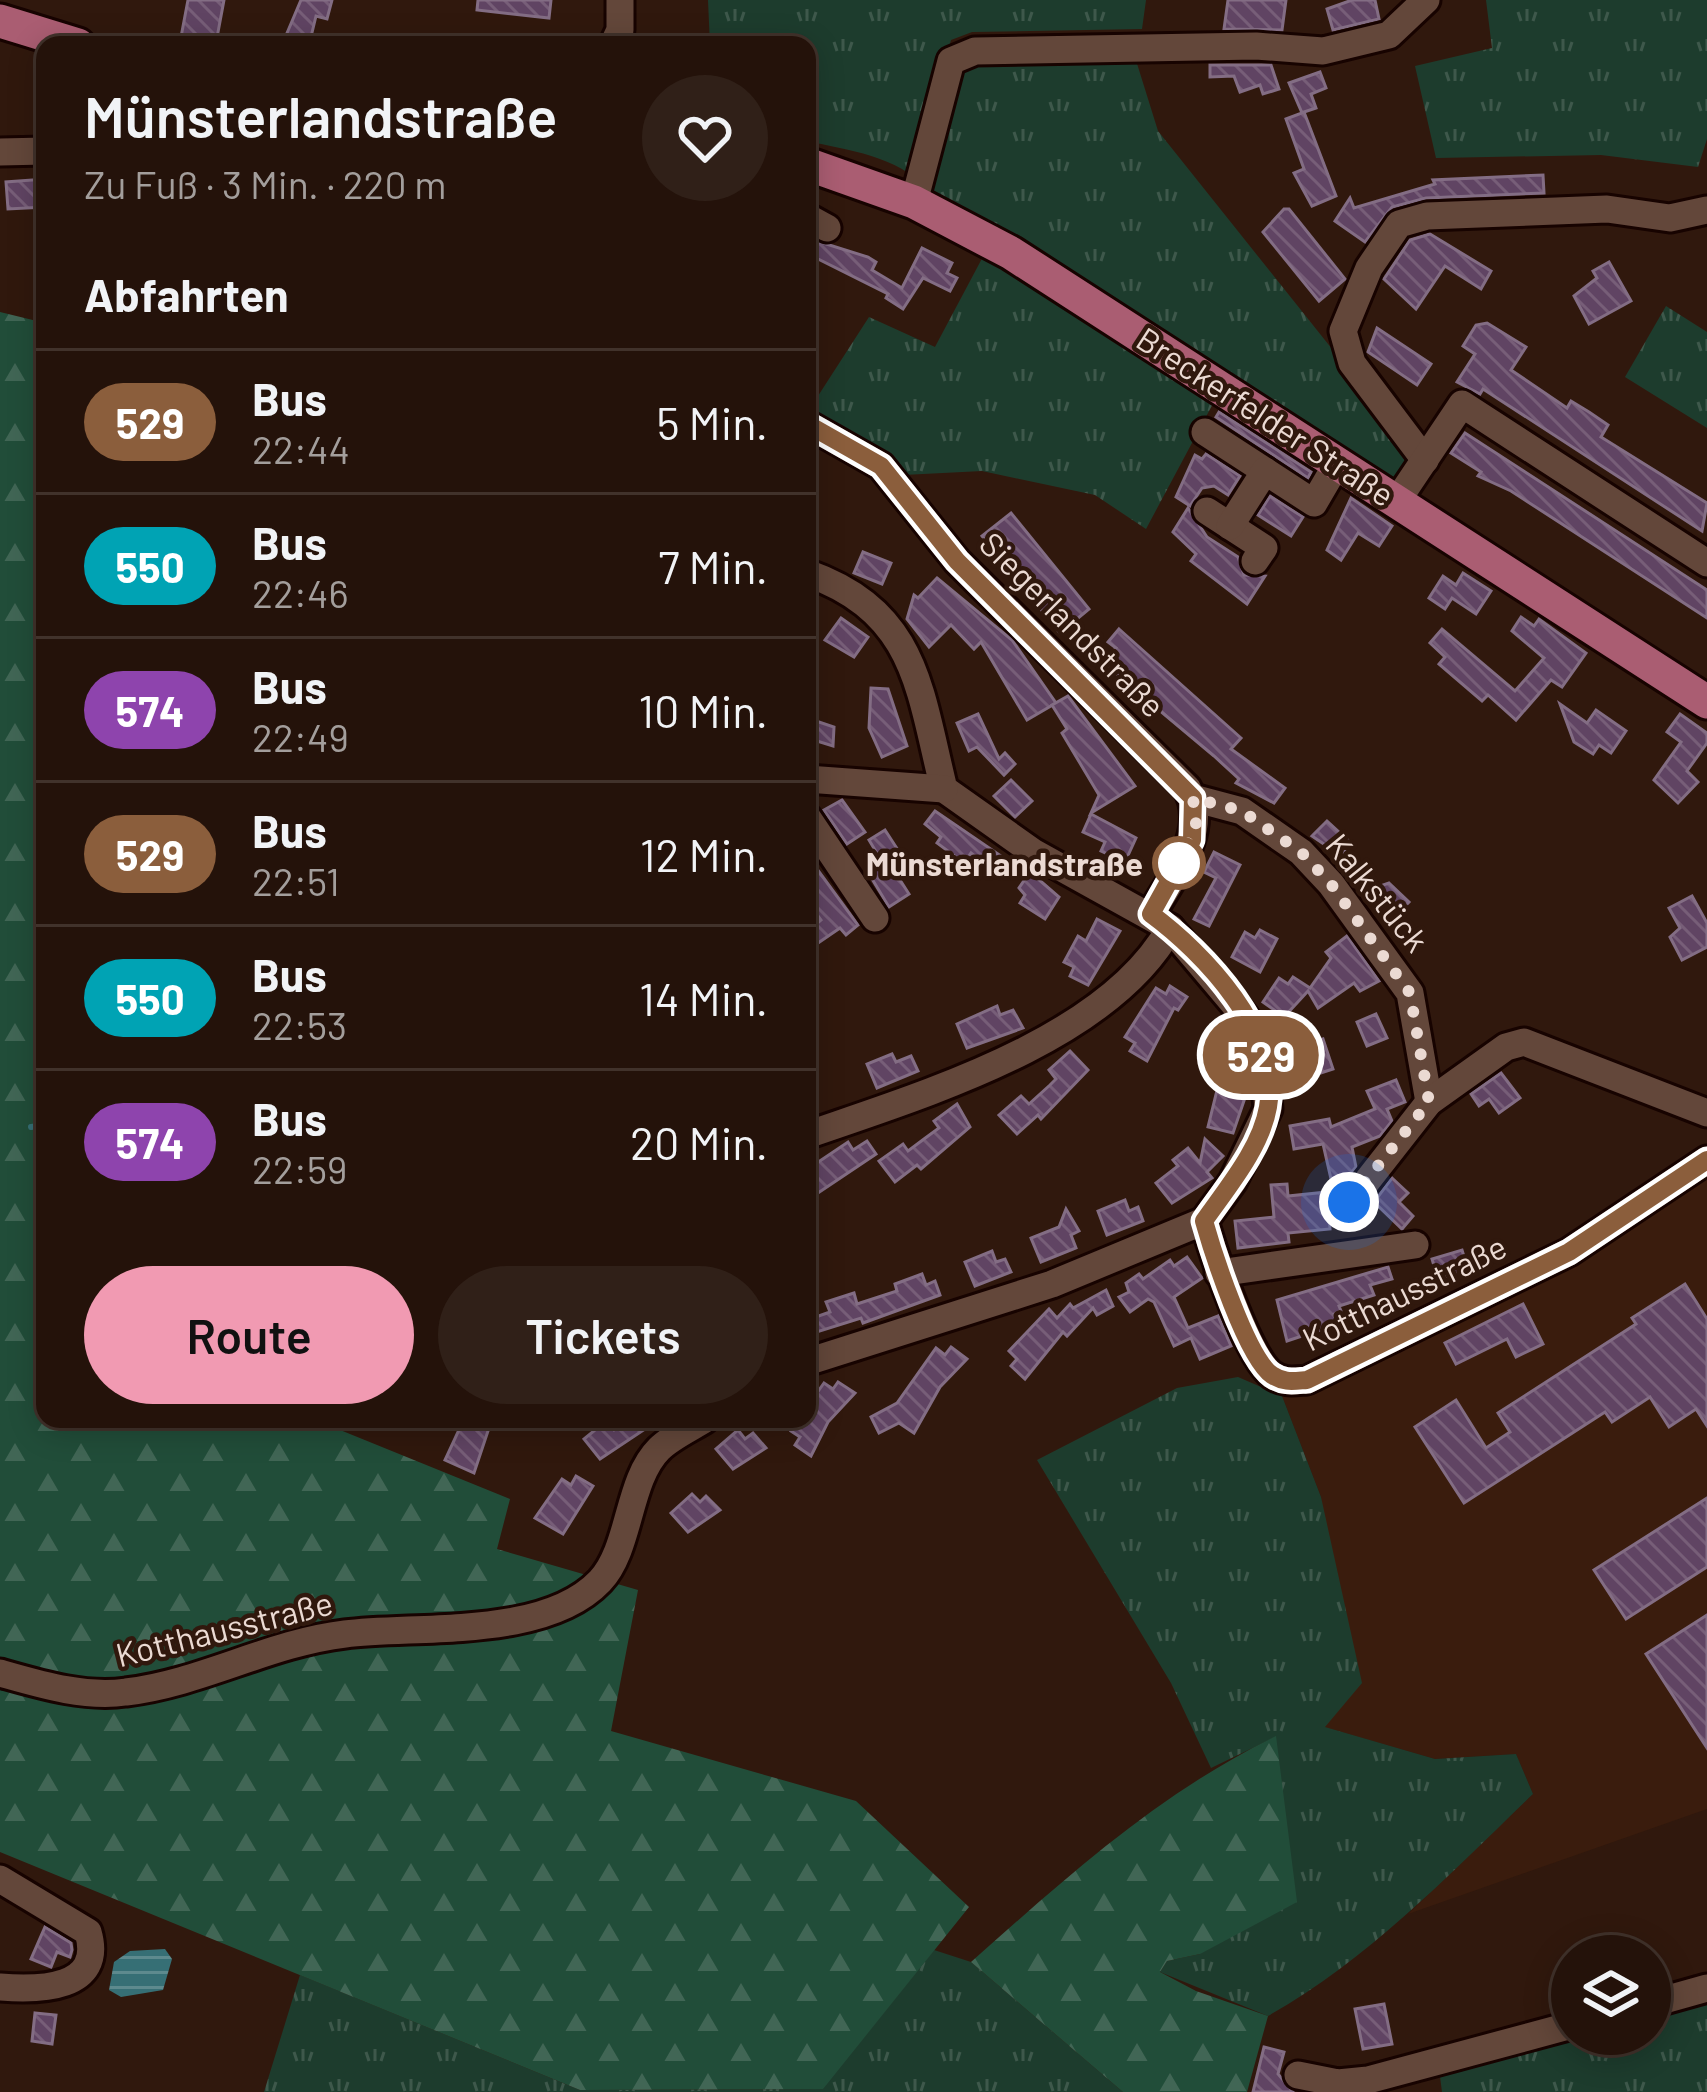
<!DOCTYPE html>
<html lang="de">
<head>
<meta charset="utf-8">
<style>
	body { margin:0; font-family:Barlow,sans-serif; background:#302018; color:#f1f3f6; height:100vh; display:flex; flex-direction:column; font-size:45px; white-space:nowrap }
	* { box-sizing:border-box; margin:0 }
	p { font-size:39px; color:#a39e9c }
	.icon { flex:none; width:66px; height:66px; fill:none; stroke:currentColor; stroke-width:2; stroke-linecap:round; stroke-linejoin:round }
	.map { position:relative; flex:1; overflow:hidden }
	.details { position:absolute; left:36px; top:36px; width:780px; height:1392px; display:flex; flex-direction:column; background:#24120a; border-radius:24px; box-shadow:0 6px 30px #0003,0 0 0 3px #41322b }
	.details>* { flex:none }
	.badge { padding:0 24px; border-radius:39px; font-size:42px; line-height:78px }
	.tools { position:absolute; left:1551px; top:1935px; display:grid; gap:24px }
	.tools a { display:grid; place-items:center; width:120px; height:120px; border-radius:50%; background:#24120a; box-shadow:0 6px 30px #0003,0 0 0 3px #41322b; font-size:60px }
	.you { position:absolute; width:60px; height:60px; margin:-30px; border:9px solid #fff; border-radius:50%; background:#1a73e8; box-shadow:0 0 0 18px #1a73e833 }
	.map>.badge { position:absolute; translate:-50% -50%; box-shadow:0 0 0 6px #fff }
	h2 { padding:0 48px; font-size:45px; line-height:108px }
	.round { display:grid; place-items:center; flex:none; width:126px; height:126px; border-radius:63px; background:#302018 }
	.summary { display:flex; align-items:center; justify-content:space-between; height:204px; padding:0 48px }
	h1 { font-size:57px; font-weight:600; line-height:90px }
	.primary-button { display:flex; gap:24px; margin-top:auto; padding:24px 48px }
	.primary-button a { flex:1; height:138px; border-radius:72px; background:#f19ab2; color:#111; font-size:48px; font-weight:600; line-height:138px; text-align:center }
	.primary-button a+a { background:#302018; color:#f1f3f6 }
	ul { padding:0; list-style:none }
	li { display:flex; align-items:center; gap:36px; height:144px; padding:0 48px; border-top:3px solid #41322b }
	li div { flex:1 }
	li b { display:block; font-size:45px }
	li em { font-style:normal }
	li .badge { min-width:132px; font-weight:700; text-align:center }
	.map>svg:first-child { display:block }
</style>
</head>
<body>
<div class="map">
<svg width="1707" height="2092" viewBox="0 0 1707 2092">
	<defs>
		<pattern id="grass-tufts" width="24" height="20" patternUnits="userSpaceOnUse" patternTransform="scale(3)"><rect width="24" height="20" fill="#1d3c2d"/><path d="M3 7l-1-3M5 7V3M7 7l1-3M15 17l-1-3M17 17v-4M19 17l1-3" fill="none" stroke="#3e584b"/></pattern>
		<pattern id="forest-firs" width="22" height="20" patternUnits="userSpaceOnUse" patternTransform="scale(3)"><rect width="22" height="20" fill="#214d39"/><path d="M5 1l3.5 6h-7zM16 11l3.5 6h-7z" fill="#416655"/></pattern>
		<pattern id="water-rules" width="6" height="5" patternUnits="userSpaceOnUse" patternTransform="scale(3)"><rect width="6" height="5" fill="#366f75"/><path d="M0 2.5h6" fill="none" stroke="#5d8a8e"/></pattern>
		<pattern id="building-back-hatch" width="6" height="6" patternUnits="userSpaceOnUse" patternTransform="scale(3)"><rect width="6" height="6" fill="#604463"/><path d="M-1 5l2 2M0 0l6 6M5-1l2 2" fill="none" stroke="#775e78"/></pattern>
	</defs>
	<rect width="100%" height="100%" fill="#30180d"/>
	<path fill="#3a1c0d" d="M1707,1170v639l-299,105 125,-120 -17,-40 -81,5 -111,-32 -3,-230 -39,-101 56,-22z"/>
	<g fill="url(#grass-tufts)">
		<path d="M708,0h438l-4,29 -170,3 -21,8 -6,21 189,-7 24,77 261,327 -19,26 -474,-295c-27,-33 -79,-39 -119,-48v-96h-97z"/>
		<path d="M1486,0h221v139l-9,28 -97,-12 -165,3 -21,-92 77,-18z"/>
		<path d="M986,251l230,147 -70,131 -51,-34 -113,-24 -79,4 -96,-62 62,-96 66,30z"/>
		<path d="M1666,306l41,26v96l-82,-51z"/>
		<path d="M1238,1377l44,19 39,101 41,186 -37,44 110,32 81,-5 17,40c-83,80 -164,165 -265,222l-108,-44 7,-11 33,-7 75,-217 -64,31 -40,-85 -134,-223 140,-72z"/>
		<path d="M934,1950l37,12 152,130h-859l36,-117 280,115 242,-1z"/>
		<path d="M1707,1979v113h-265l-5,-39 135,-19h78v-39z"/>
	</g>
	<g fill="url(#forest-firs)">
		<path d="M0,312l45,11v1096h268l197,80 -13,50 141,41 -27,141 245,70 113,106 -146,182 -243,1 -580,-238z"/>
		<path d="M1276,1736l21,166 -97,52 -33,7 -7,11 36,19 72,25 -21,76h-124l-152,-130c97,-86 188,-169 305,-226z"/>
	</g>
	<path fill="url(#water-rules)" d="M165,1949l7,10 -9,31 -42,7 -12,-7 5,-28 16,-11z"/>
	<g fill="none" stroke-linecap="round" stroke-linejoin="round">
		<path stroke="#366f75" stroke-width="6" d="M31,1127l14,-2"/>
	</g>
	<g fill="url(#building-back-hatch)" stroke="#836d84" stroke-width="3">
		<path d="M188,0h36l-8,43 -35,-6z"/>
		<path d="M301,0h31l-5,19 -11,-3 -7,29h-27z"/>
		<path d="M478,0h73l-2,18 -72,-8z"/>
		<path d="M1228,0h58l-4,30 -58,-1z"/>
		<path d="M1352,0h23l4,19 -46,11 -6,-21z"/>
		<path d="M1210,65h61l8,24 -16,5 -3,-9 -20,7 -6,-16 -24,1z"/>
		<path d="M1320,72l6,16 -15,6 5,14 -12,4 32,84 -24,10 -18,-33 10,-4 -18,-50 16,-6 -13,-30z"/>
		<path d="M1543,175l1,18 -118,5 -34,9 -27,35 -30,-21 15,-23 4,10 81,-24 -2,-4z"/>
		<path d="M45,179v28l-37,2 -2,-27z"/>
		<path d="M1284,209h5l56,70 -26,22 -56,-69z"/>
		<path d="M1430,234l61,37 -10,18 -36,-23 -29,43 -32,-30 26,-39z"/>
		<path d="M807,238l61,19 8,5 -4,8 30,18 20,-40 30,15 -5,10 10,5 -7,13 -27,-13 -20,31 -17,-11 2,-4 -70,-35 -11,20z"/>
		<path d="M1609,262l22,39 -42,23 -15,-28 23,-18 -4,-7z"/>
		<path d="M1487,323l39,24 -15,23 56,38 4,-7 18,11 19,13 -7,12 106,66 -5,28 -219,-142 -3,5 -23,-12 18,-28 -12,-8 13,-21z"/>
		<path d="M1377,328l54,36 -14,21 -49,-33z"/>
		<path d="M1219,412l92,60 -3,6 -92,-61z"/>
		<path d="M1465,433l242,157v28l-196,-127 -33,-15 3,-4 -30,-19z"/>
		<path d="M1206,454l34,22 -12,19 -14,-9 -12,2 -12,18 -14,-9 19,-42 7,4z"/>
		<path d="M1270,496l33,21 -12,19 -33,-21z"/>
		<path d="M1351,498l41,28 -13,20 -21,-13 -17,27 -14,-10z"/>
		<path d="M1188,508l19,29 31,20 6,18 21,1 -18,28 -56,-43 5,-7 -23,-22z"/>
		<path d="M1011,513l78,96 -29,24 -78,-97z"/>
		<path d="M863,552l28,11 -9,21 -28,-11z"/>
		<path d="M1463,573l28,18 -15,23 -24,-16 -7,11 -16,-11 14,-22 13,9z"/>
		<path d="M937,578l75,62 44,63 -29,17 -46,-78 -7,7 -23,-24 -22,22 -22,-28 7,-24 4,3z"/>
		<path d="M1521,617l13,9 5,-7 47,34 -24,34 -11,-7 -35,40 -28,-25 -6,6 -43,-37 6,-7 -15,-14 12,-14 73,62 29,-33 -32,-27z"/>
		<path d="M841,618l27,19 -14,20 -29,-17z"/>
		<path d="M1119,629l122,109 -10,11 54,39 -11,15 -38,-20 3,-4 -25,-23 -111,-93 13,-15 -8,-6z"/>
		<path d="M871,688l17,1 19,57 -25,11 -13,-29z"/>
		<path d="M1068,696l67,90 -44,27 8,-18 -37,-62 5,-4 -15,-24z"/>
		<path d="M1560,704l27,19 9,-13 30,21 -15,22 -12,-8 -6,9 -19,-12z"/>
		<path d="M978,714l21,45 6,-6 10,11 -11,11 -27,-28 -8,4 -12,-28z"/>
		<path d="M1680,714l27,19v10l-20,28 11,11 -20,21 -24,-23 27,-38 -14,-10z"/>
		<path d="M810,719l24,8 -1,19 -26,-8z"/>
		<path d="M1011,780l21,21 -17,16 -21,-21z"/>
		<path d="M842,800l23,32 -18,12 -23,-34z"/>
		<path d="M935,811l66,45 -10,13 -20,-16 -7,10 -27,-20 4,-6 -16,-13z"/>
		<path d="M1091,814l45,24 -11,24 -24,-11 4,-9 -22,-10z"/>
		<path d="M1327,821l24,22 -11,12 -28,-19z"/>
		<path d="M885,830l13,20 -12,8 23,36 -20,13 -23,-38 15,-9 -12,-20z"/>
		<path d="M1214,852l26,13 -31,61 -15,-7 22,-41 -12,-6z"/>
		<path d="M817,869l41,56 -12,10 -6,-7 -22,15 -11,-11 14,-12 -14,-19v-25z"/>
		<path d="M1030,872l29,25 -14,22 -25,-16 5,-8 -6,-7z"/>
		<path d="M1389,883l20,19 -17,17 -19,-19 1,-12z"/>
		<path d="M1692,896l15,27v24l-25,13 -12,-23 10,-9 -11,-20z"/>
		<path d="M1097,919l23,12 -32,54 -18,-9 4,-9 -10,-5 14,-26 8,5z"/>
		<path d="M1260,930l17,9 -17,33 -28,-15 13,-25 10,6z"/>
		<path d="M1347,936l32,45 -19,10 -6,-8 -36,25 -10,-17 -24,26 -21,-15 16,-24 9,6 5,-7 17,11 21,-30 -5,-6z"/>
		<path d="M1170,986l17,11 -9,13 -4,-2 -27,53 -17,-10 5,-8 -10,-6 31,-49 10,6z"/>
		<path d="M997,1006l3,9 13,-5 10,18 -56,20 -10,-24z"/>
		<path d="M1376,1014l11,24 -20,8 -10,-24z"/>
		<path d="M1323,1039l10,30 -31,10 -9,-30z"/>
		<path d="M1070,1051l18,19 -47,49 -3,-4 -21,19 -18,-19 22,-19 8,8 21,-19 6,-6 -7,-9z"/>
		<path d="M892,1054l4,8 15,-6 7,15 -41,17 -10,-24z"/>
		<path d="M1501,1073l19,25 -21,15 -10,-14 -10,7 -8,-12z"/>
		<path d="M1221,1074l23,5 -3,9 7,1 -15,44 -25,-6z"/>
		<path d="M1396,1080l9,22 -18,7 5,12 -12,15 -28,11 4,20 -8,9 -17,3 -8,-35 -29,5 -4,-23 39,-7 2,8 44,-18 -8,-18z"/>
		<path d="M957,1104l13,23 -49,42 -4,-4 -22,17 -16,-21 24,-17 5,7 16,-12 15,-11 -5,-7z"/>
		<path d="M1205,1139l18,17 -16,16 5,6 -40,25 -16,-20 22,-17 -5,-6 15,-12 12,15z"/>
		<path d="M867,1141l9,13 -61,41 -8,-11 7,-6 -6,-9 40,-27 5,8z"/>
		<path d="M1392,1178l16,15 -9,9 14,14 -11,13 -28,-27z"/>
		<path d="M1287,1184l1,12 39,-4 3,37 -42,4 1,9 -51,6 -3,-27 39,-4 -3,-32z"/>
		<path d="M1125,1200l4,11 9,-4 5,14 -36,14 -9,-24z"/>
		<path d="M1066,1209l13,22 -8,4 5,13 -35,14 -10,-24 28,-11z"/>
		<path d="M1462,1250l6,20 -30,9 -6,-20z"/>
		<path d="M992,1251l4,11 9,-3 6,13 -36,14 -10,-24z"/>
		<path d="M1187,1257l15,21 -28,19 14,31 30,-12 13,30 -31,13 -9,-21 -17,8 -20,-44 -6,-3 -18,13 -11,-15 10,-5 -3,-9 13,-9 4,5 27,-19 4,6z"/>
		<path d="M1388,1267l4,12 -22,6 4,10 -35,11 2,5 -7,3 4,10 -51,17 -10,-41z"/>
		<path d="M922,1274l4,11 9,-4 5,14 -77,28 -2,-5 -54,17v-15l23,-8 -4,-10 28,-9 3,11 40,-13 -2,-7z"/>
		<path d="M1685,1284l22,35v107l-11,-17 -27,18 -19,-30 -38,25 -7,-10 -141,91 -49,-76 41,-27 30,48 24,-16 -12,-19 138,-89 -4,-6z"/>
		<path d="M1106,1290l7,16 -16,9 -4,-7 -26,28 -4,-4 -38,47 -14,-13 6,-7 -8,-8 40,-42 8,9 13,-14 3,4z"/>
		<path d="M1523,1304l20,40 -27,13 -9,-18 -51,25 -11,-21z"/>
		<path d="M951,1347l16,12 -27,28 -26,46 -15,-10 -20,10 -8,-16 26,-14 39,-55 9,7z"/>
		<path d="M838,1382l17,11 -27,29 -17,34 -16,-11 5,-8 -9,-6 8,-12h8v-12l17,-24 9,6z"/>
		<path d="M464,1419h28l-18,54 -29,-13z"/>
		<path d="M627,1419h33l-60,40 -16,-20 22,-18 8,9z"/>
		<path d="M738,1430l7,9 8,-6 13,15 -33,21 -17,-20z"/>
		<path d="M576,1476l17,10 -30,48 -28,-16 27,-39 9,6z"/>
		<path d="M692,1494l8,8 6,-6 14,14 -32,22 -17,-19z"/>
		<path d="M1707,1498v69l-81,52 -32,-49z"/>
		<path d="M1707,1615v133l-61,-94z"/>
		<path d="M45,1927l26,16 1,7 -2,7 -13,-5 -6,15 -20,-8z"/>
		<path d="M1384,2004l8,40 -29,5 -8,-40z"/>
		<path d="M35,2013l21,2 -4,29 -20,-3z"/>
		<path d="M1264,2047l20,5 -6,22 15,18h-40z"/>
	</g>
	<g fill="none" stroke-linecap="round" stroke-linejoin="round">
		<defs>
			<g id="minor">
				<path d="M613,45l7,-15v-30"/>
				<path d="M0,152l45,-1"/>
				<path d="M914,202l37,-141 24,-10 281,-5 67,5 66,-16 37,-35"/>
				<path d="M807,217l20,11"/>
				<path d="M807,424l74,42 76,95 230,227c24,42 -15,89 -36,126"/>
				<path d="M1205,432l60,39"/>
				<path d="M1425,460l-73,-97 -9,-32 26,-63 30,-44 28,-8 180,-7 63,9 37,-8"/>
				<path d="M1397,501l65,-97 245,159"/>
				<path d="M1207,511l57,37 -9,13"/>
				<path d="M1230,526l35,-55 49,32 24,-41"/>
				<path d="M807,573c110,39 112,116 137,216l89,63 137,76 75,89 19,47 4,45 -35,72 -29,40 -152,63 -245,78"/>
				<path d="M807,779l137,10"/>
				<path d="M1193,798l49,13 59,41 30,32 79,109 19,109"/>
				<path d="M807,817l68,101"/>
				<path d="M807,1135c115,-40 301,-95 363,-207"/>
				<path d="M1346,1208l83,-106 77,-55 18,-5 183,71"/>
				<path d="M1204,1221c9,31 44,137 68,154 12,8 21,6 35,5l262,-128 138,-92"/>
				<path d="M1219,1273l196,-28"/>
				<path d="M0,1673c39,11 84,25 126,19 76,-9 143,-49 219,-58 74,-9 200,5 255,-53 31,-33 27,-100 59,-132 12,-12 32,-21 46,-30"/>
				<path d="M0,1879l88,53c17,58 -50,58 -88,55"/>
				<path d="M1650,2004l57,-16"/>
				<path d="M1298,2075l40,8 30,-3 204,-55"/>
			</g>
			<g id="major">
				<path d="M0,21l78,24"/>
				<path d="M807,164l107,38 97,51 696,449"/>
			</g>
		</defs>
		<use href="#minor" stroke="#170300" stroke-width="33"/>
		<use href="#major" stroke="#170300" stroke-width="39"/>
		<use href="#minor" stroke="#63473a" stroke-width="27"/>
		<use href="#major" stroke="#aa5d72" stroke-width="33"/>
	</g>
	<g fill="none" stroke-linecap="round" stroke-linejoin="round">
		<defs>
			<path id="line" d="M807,424l74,42 76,95 236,237 -1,42 -41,74c53,39 130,120 117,193 -7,41 -41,81 -64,114 9,32 43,137 68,154 12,8 21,6 35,5l262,-128 138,-92"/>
		</defs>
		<use href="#line" stroke="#fff" stroke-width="27"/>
		<use href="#line" stroke="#8b5e3c" stroke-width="18"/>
		<path stroke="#ebdad3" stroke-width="12" stroke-dasharray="0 21.6" d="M1179,863l17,-39 -3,-26 49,13 59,41 30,32 79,109 19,109 -80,100"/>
	</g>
	<circle fill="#fff" stroke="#8b5e3c" stroke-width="6" cx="1179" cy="863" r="24"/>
	<g text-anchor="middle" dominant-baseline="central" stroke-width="9" stroke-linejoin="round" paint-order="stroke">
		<g font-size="33" fill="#ebdad3" stroke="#30180d">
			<text transform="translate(1266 416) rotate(33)">Breckerfelder Straße</text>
			<text transform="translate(1073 624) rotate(45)">Siegerlandstraße</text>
			<text transform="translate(1378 892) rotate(51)">Kalkstück</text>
			<text transform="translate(1404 1292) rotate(-26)">Kotthausstraße</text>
			<text transform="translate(224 1628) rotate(-14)">Kotthausstraße</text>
		</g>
		<g font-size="33" font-weight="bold" fill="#ebdad3" stroke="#30180d" text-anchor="end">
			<text x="1143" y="863">Münsterlandstraße</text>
		</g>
	</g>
</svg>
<div class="tools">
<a><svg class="icon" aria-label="layers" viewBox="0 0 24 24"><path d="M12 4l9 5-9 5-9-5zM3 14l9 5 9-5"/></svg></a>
</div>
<div class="you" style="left:1349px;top:1202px"></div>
<b class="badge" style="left:1261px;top:1055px;background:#8b5e3c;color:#fff">529</b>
<section class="details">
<div class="summary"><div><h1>Münsterlandstraße</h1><p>Zu Fuß · 3 Min. · 220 m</p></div><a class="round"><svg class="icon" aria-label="heart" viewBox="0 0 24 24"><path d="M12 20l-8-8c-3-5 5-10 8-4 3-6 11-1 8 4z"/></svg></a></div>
<h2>Abfahrten</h2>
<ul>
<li><span class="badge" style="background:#8b5e3c;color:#fff">529</span><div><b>Bus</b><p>22:44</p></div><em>5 Min.</em></li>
<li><span class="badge" style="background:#00a3b4;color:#fff">550</span><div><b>Bus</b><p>22:46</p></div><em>7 Min.</em></li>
<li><span class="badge" style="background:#8e44ad;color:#fff">574</span><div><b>Bus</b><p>22:49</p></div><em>10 Min.</em></li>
<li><span class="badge" style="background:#8b5e3c;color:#fff">529</span><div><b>Bus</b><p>22:51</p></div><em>12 Min.</em></li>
<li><span class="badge" style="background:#00a3b4;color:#fff">550</span><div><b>Bus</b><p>22:53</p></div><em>14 Min.</em></li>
<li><span class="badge" style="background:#8e44ad;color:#fff">574</span><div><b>Bus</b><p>22:59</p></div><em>20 Min.</em></li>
</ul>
<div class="primary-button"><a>Route</a><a>Tickets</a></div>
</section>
</div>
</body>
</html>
